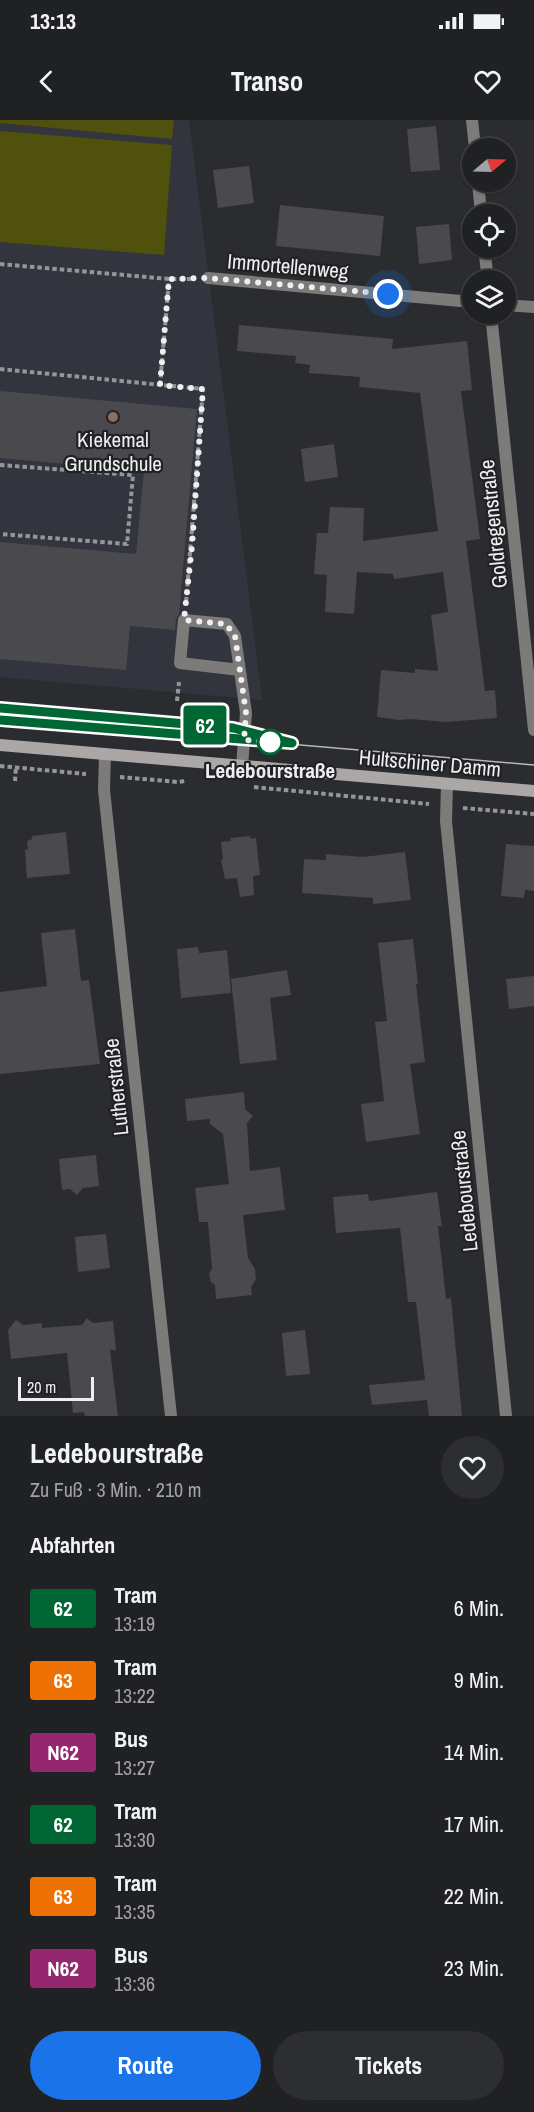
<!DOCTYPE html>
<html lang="de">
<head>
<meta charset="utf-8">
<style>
	body { margin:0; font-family:"Archivo Narrow",sans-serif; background:#2d2e30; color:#f1f3f6; height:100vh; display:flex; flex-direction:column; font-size:22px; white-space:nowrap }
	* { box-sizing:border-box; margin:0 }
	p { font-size:20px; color:#a2a3a6 }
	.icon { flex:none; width:33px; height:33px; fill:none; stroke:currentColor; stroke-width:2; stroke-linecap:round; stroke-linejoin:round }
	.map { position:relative; height:1296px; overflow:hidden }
	.drawer { display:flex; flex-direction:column; background:#202123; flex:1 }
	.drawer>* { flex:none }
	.badge { padding:0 12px; border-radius:4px; font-size:21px; line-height:39px }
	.needle { width:39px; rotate:71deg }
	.buttons { position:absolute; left:462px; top:18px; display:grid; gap:12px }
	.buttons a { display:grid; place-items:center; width:54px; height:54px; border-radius:50%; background:#202123; box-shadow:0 2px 4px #0004,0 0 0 2px #3d3e41; font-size:30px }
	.scale { position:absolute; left:18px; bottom:15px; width:76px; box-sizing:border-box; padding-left:6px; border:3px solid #efeff1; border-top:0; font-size:16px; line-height:21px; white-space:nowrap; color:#efeff1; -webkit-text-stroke:4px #212225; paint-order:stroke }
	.you { position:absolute; width:30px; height:30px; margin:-15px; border:4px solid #fff; border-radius:50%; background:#1a73e8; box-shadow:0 0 0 9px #1a73e833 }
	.map>.badge { position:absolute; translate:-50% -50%; box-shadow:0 0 0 3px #fff }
	h2 { padding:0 30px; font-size:22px; line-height:54px }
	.round { display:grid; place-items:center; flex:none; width:63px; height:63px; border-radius:32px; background:#2d2e30 }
	.headline { display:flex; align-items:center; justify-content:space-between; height:102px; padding:0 30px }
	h1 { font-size:28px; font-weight:700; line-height:45px }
	.primary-button { display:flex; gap:12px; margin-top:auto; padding:12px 30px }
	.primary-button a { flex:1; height:69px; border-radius:36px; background:#1a73e8; color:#fff; font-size:24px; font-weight:700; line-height:69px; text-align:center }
	.primary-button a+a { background:#2d2e30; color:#f1f3f6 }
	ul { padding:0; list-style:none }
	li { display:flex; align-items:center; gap:18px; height:72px; padding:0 30px }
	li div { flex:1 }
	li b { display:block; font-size:22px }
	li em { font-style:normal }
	li .badge { min-width:66px; font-weight:700; text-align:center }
	.status { display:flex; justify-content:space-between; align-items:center; height:42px; padding:0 30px; background:#202123; direction:ltr }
	.status svg { height:16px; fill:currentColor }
	header { display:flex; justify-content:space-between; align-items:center; height:78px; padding:0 30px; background:#202123; font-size:27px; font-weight:700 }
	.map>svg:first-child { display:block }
</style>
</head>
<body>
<div class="status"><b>13:13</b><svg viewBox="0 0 49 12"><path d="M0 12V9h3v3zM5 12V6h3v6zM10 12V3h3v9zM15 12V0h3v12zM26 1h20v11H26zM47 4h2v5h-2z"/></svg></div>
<header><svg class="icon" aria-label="back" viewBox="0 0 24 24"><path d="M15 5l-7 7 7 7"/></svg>Transo<svg class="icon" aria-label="heart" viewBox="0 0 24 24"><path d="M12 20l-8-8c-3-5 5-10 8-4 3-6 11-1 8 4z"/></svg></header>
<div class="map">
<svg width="534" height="1296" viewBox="0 0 534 1296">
	<rect width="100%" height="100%" fill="#2a2c2f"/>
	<path fill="#32353e" d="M0,0h189l73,580 -262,-23z"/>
	<g fill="#4f510c">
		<path d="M0,0h174l-2,19 -172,-16z"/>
		<path d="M0,11l172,14 -8,110 -164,-13z"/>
	</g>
	<g fill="#4a494d">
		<path d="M436,6l4,44 -29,2 -4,-43z"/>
		<path d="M249,46l5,37 -36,5 -5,-38z"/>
		<path d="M280,85l104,11 -4,40 -104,-10z"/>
		<path d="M449,104l3,36 -33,4 -3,-37z"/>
		<path d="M239,205l154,14 -1,10 75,-8 5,49 -11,1 19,148 -14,2 19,150 10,-1 2,28 -51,4 -36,-3 -11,1 -22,-3 4,-47 34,3v-4l23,2 -7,-56 17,-3 -5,-40 -49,7 -1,-5 -36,-2 -3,42 -29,-2 2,-37 -13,-1 3,-41h11l2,-26 34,1 -1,33 75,-10 -18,-138 -61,-6 1,-10 -51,-4 1,-8 -15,-2 1,-7 -59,-5z"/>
		<path d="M0,271l197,18 -18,205 -3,5 -1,11 -45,-4 -4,44 -126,-11v-117l136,12 8,-83 -144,-13z"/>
		<path d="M334,324l4,33 -33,5 -4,-33z"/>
		<path d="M66,712l4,42 -43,4 -2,-28 3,-1 -1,-8 5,-2v-3z"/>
		<path d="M250,716l1,3 5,-1 4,37 -7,1 1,19 -14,2 -3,-19 -12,1 -4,-19 2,-1 -2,-17 10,-1 -1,-3z"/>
		<path d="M506,724l28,2v45l-9,-1 -1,8 -23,-2z"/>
		<path d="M405,732l6,48 -38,4v-6l-71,-5 2,-34 22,1v-6l37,3z"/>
		<path d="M75,809l6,52 8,-1 11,84 -100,10v-82l47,-6 -6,-53z"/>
		<path d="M413,819l5,45h-2l9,78 -15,2 10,70 -54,8 -5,-38 23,-3 -9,-79 12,-1 -9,-78z"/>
		<path d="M198,827l1,6 28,-3 4,43 -50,5 -4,-49z"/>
		<path d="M287,850l4,25 -21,3 7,62 -37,4 -9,-85z"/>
		<path d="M534,856v30l-25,3 -3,-30z"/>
		<path d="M244,972l1,17 8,7 -6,7 3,48 30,-4 5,43 -42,5 5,43 7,11 1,10 -5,8 1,8 -36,4 -1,-14 -4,-3 -2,-8 3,-6 -4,-46h-9l-4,-34 34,-4 -6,-50 -13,-10v-5l-23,2 -2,-22z"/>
		<path d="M96,1035l3,31 -16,2 -6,7 -7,-6 -8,1 -3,-31z"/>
		<path d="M437,1072l5,34h-4l8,73 5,-1 11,118h-33l-2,-16 -55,5 -3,-20 56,-5 -9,-78h-8l-8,-74 -64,5 -3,-36 35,-3 1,7z"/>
		<path d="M106,1114l4,34 -32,4 -3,-35z"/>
		<path d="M87,1198l6,5 20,-2 3,29h-6l8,66h-33l-1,-4 -11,1 -6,-60 -56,6 -3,-29 8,-10 7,5 19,-2v5l40,-3z"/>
		<path d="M305,1210l5,44 -24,2 -4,-43z"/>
	</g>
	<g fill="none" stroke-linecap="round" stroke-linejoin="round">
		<g stroke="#959698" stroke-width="4" stroke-dasharray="4.5 3" stroke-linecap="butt">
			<path d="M0,144l169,15h22"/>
			<path d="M0,249l203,20 -17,214"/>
			<path d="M160,265l9,-106"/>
			<path d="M0,345l133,10 -6,69 -127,-10"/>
			<path d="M177,581l2,-19"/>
			<path d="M203,593l24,3"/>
			<path d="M0,646l86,8"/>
			<path d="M120,657l58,5 7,-1"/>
			<path d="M15,661l1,-15"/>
			<path d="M254,667l175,17"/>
			<path d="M463,688l71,6"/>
		</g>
		<path stroke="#7d7b7a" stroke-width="12" d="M240,550l-60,-7 4,-43 43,4 8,12 11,77 -4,54"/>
		<g stroke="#7d7b7a" stroke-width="12">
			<path d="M472,0l3,28"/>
			<path d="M478,62l3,32"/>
			<path d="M484,128l4,32"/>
			<path d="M208,158l264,24"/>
			<path d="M506,185l28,2"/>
			<path d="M491,194l43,416"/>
			<path d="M105,634l-1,36 67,626"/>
			<path d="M447,664l-1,37 60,595"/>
		</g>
		<path stroke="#aba7a7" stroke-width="12" d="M0,625l534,46"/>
		<g stroke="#b6b7b9" stroke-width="1.5">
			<path d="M0,588l233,20 30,7"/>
			<path d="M0,599l534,46"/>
		</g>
	</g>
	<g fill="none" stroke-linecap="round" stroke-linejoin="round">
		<defs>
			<path id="line" d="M0,588l233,20 59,15 -292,-23"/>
		</defs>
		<use href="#line" stroke="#fff" stroke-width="14"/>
		<use href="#line" stroke="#063" stroke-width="9"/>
		<path stroke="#efeff1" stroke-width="6" stroke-dasharray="0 10.8" d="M270,622l-26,-2 2,-27 -11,-77 -9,-12 -42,-4 8,-74 11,-157 -43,-4 9,-106 39,-1 180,16"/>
	</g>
	<circle fill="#8d6e63" stroke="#212225" stroke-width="2" cx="113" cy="297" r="6"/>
	<circle fill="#fff" stroke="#063" stroke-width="3" cx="270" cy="622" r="12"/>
	<g text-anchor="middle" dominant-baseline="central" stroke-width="4.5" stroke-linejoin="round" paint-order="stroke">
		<g font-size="21" fill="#efeff1" stroke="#212225">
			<text transform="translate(288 146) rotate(5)">Immortellenweg</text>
			<text transform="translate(493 404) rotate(-96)">Goldregenstraße</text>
			<text transform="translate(430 643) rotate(5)">Hultschiner Damm</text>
			<text transform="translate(116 967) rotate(-96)">Lutherstraße</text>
			<text transform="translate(464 1071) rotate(-96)">Ledebourstraße</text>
		</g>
		<g font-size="21" fill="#efeff1" stroke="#212225">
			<text x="113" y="319">Kiekemal<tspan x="113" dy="24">Grundschule</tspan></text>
		</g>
		<g font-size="21" font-weight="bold" fill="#efeff1" stroke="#212225">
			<text x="270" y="650">Ledebourstraße</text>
		</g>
	</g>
</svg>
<div class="buttons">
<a><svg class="needle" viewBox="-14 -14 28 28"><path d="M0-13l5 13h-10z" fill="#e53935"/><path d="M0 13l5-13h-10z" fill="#a2a3a6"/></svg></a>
<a><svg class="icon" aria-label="locate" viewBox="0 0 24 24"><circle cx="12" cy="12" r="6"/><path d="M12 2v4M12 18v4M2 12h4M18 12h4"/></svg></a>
<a><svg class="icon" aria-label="layers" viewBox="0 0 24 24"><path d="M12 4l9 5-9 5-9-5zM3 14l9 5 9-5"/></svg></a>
</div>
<div class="scale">20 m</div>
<div class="you" style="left:388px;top:174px"></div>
<b class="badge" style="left:205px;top:605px;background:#063;color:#fff">62</b>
</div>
<section class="drawer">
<div class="headline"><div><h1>Ledebourstraße</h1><p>Zu Fuß · 3 Min. · 210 m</p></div><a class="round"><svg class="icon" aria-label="heart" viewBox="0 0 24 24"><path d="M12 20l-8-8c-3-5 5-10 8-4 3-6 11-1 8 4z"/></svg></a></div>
<h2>Abfahrten</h2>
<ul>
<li><span class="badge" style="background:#063;color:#fff">62</span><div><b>Tram</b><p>13:19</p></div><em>6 Min.</em></li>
<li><span class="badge" style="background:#ee7203;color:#fff">63</span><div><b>Tram</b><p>13:22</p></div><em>9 Min.</em></li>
<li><span class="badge" style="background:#95276e;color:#fff">N62</span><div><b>Bus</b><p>13:27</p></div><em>14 Min.</em></li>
<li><span class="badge" style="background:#063;color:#fff">62</span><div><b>Tram</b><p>13:30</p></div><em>17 Min.</em></li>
<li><span class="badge" style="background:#ee7203;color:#fff">63</span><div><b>Tram</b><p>13:35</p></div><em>22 Min.</em></li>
<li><span class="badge" style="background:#95276e;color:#fff">N62</span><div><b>Bus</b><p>13:36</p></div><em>23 Min.</em></li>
</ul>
<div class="primary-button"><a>Route</a><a>Tickets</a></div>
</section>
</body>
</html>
